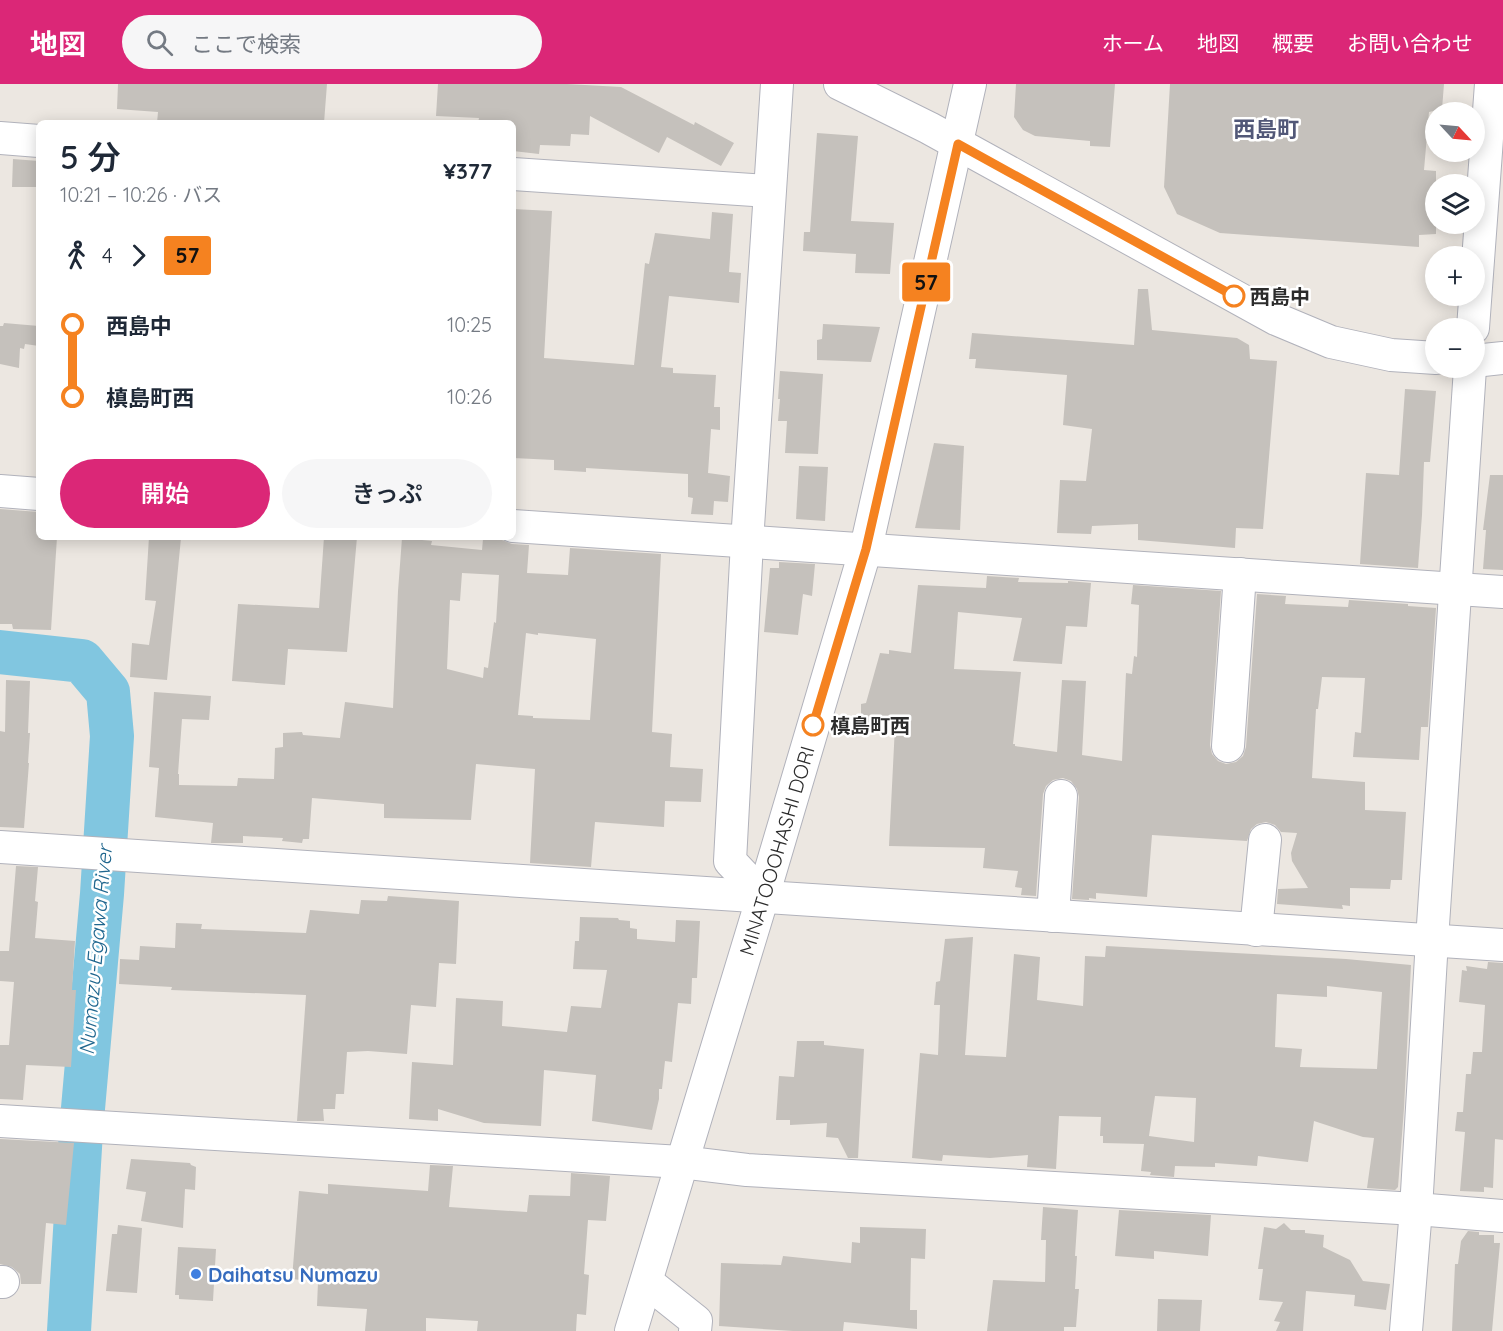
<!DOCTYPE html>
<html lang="ja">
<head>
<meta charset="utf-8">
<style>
	body { margin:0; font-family:Quicksand,"Noto Sans JP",sans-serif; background:#f6f6f7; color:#1f2937; height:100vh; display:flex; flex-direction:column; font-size:22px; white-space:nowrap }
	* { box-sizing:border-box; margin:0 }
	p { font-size:20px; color:#747a83 }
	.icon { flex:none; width:33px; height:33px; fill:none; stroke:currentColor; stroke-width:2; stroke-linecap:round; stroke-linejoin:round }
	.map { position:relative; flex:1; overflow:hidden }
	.drawer { position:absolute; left:36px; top:36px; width:480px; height:420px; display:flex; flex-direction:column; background:#fff; border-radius:9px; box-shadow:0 3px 15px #0003 }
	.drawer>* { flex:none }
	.badge { padding:0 12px; border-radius:4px; font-size:21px; line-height:39px }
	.needle { width:39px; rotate:116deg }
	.fabs { position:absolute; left:1425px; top:18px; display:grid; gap:12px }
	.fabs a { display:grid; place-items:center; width:60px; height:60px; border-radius:50%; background:#fff; box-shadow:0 3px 15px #0003; font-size:30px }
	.map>.badge { position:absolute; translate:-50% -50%; box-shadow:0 0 0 3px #fff }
	.legs { display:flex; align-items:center; gap:9px; height:66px; padding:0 24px; font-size:20px }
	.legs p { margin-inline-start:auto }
	.overview { display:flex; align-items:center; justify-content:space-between; height:102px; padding:0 24px }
	h1 { font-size:33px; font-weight:600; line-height:45px }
	.cta { display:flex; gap:12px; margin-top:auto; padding:12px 24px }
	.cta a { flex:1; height:69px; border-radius:36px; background:#db2777; color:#fff; font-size:24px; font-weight:600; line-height:69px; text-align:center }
	.cta a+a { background:#f6f6f7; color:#1f2937 }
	ul { padding:0 24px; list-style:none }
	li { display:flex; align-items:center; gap:21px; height:72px; font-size:22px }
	li i { display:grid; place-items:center; width:9px; height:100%; margin:0 8px; background:currentColor }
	li i::after { content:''; width:15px; height:15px; margin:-8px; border:4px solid; border-radius:50%; background:#fff }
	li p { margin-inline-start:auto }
	li:first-child i { background:linear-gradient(#0000 50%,currentColor 0) }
	li:last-child i { background:linear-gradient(currentColor 50%,#0000 0) }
	header { display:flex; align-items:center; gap:36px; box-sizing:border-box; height:84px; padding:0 30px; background:#db2777; color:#fff }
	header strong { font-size:28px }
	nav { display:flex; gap:33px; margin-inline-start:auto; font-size:21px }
	.search { width:420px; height:54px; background:#f6f6f7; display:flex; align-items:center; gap:15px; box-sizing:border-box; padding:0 21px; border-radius:33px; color:#747a83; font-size:22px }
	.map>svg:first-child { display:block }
</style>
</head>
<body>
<header>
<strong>地図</strong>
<div class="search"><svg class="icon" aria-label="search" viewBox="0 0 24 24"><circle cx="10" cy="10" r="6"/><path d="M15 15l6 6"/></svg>ここで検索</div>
<nav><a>ホーム</a><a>地図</a><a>概要</a><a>お問い合わせ</a></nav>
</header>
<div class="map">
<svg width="1503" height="1247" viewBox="0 0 1503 1247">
	<rect width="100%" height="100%" fill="#ece7e1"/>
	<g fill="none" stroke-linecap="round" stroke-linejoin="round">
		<path stroke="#81c6e0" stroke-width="44" d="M0,568l82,9 26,31 4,44 -10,158 -21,237 -12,200"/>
	</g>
	<g fill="#c5c1bc" fill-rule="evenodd">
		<path d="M118,0h209l-3,39h-167l1,-11 -41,-3z"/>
		<path d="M438,0h129l54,3 73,38 1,-3 39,21 -13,23 -54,-29 -8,16 -69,-37 -1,19 -18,-1 -1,12 -30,-1 -1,9 -26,-3v-28h-35l1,-5 -43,-2z"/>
		<path d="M1016,0h99l-5,63 -20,-1v-5l-55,-5 -12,-6 -9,-13z"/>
		<path d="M1170,0h274l-2,25 -13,3 -5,58 12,1v63l-17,1v12l-199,-14 -43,-19 -13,-27z"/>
		<path d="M817,49l41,3 -7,85 43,2 -4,51 -35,-1 1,-19 -53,-3 1,-19h6z"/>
		<path d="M13,75l26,2v26h-27z"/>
		<path d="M513,125l39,2 -8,147 90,7 11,-102 4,1 6,-31 55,6 2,-27 21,2 -4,58 12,1 -2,30 -70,-7 -8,71 12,1v5l43,2 -2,32h6v23l-9,-1 -3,44 22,3 -2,26 -14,-1 -1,14 -22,-1 2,-16 -5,-1v-23l-102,-6v4l-32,-2v-10l-41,-2z"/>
		<path d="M1138,205h10l4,41 85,8 12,7 1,14 27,2 -14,168 -27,-1 -1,20 -97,-8v-16l-46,2 -1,8 -34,-1 3,-53 26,1 6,-52 -29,-4 4,-50 -92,-7 1,-9h-7l3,-26 162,12z"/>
		<path d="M4,239l35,3v20l-14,-2 -1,5 -4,-1 -1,20 -19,-4v-38h3z"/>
		<path d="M823,240l57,3 -9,35 -54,-2v-20l5,-1z"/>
		<path d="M780,287l43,3 -5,80 -33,-1 2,-32h-9l2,-22h-2z"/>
		<path d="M1405,305l31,2 -6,71h-6l-2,53 -4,53 -58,-4 6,-91 33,2z"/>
		<path d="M934,359l30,3 -4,84 -45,-2z"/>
		<path d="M799,382l29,1 -3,54 -29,-2z"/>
		<path d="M1490,391h13v95l-20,-1 3,-39h-3z"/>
		<path d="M0,425l39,3v25h18l-6,93 -38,-1 -1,-5h-12z"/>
		<path d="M149,453l32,1 -14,142 -37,-3 2,-34 17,2 7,-44 -11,-1z"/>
		<path d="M324,453h33l-10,115 -59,-3 -3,36 -53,-4 6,-77 81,4z"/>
		<path d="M402,454l30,3 -1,4 51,5 1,-11 19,1 10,4 17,1 -2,28 41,2 2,-27 91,6 -9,178 20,2 -2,33 33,2 -2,33 -36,-1 -1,26 -69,-5 -4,45 -61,-4 5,-94 -59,-5 -5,56 -87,-2v-14l-72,-6 -3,41h-6l-1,4 -20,-2 1,-3 -40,-2v7h-32l2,-20 -58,-6 4,-49 -10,-1 5,-75 57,4 -2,24 -27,-1 -4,55h1v11l58,1 1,-8 36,1 1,-31 8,-1v-14l19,-1 1,3 37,3 5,-36 48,6 5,-117zM462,489l37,2 -3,48 -2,-1 -6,46 -4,-1 -1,11 -36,-9 3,-69 10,1zM526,549l12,2v-2l58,6 -6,81 -57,-2v-2l-15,-1z"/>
		<path d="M779,478l36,2 -3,32 -9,-2 -5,41 -34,-3 6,-64h9z"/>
		<path d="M987,492l32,2 -1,4 50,1v-2l23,2 -4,44 -21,-1 -4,38 -49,-3 9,-43 -64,-6 -4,57 67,3 -8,72h2v2l42,6 5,-72 24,1 -4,74 40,6 4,-88 6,1 2,-18 3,1 2,-52 -8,-1 2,-19 88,6 -11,154 2,9 6,7 8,3 10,-2 7,-6 3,-9 11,-153 29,2 -1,8 63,3 1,-7 59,4v2l28,2 -8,119h-7l-2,33 -66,-3 2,-25 6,1 4,-55 -43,-1 -4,32h-2l-4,69 53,4v28l41,2 -4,68h-11l-1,9 -40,-1v18l-8,-1 1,4 -66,-5 1,-15 30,-1 -16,-27 -1,-8 6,-20 -16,-1 -6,-7 -9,-3 -9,2 -6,5 -4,12 -95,-6 -5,62 -51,-4v6l-7,-1v2l-17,-1 7,-102 -2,-8 -6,-8 -8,-3 -10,2 -7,6 -3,8 -7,102 -15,-1 1,-7 -7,-1 3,-16 -35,-3 2,-20 -96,-2 6,-120 -34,-2v-20l5,-1 14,-50 9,1v-4l22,3 7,-68 68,3z"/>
		<path d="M6,596l24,1 -2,52h2l-2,30h1l-5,65 -24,-1v-96l5,1z"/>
		<path d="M16,782l22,1 -3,34 3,1 -3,36 40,3 -3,49h4l-5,77 -45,-2 -3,35 -23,-1v-54h9l5,-63 -14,-1v-30h9z"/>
		<path d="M388,812l71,5 -3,63 -17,-1 -3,44 -25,-2 -4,49 -39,-3 -21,1 -3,42h-8l-1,15h-12l1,12h-27l9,-126 -135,-5 1,-3 -53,-3 1,-25 19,1 1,-14 35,2 1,-25 26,1 -1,5 105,4 4,-23 49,4 2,-14 26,1z"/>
		<path d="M580,833l38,1 1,2 11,1v7l7,1v10l38,3 1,-22 24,1 -3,57h-5l-1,26 -13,-1 -6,59 -7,-1 -3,28h-3v10l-7,31 -60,-9 4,-46 -52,-5 -3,56 -57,-3 -46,-14v12l-29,-2 3,-57 41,3 3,-67 47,3 -1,25 65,6 4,-26 30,2 6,-38 -34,-1 2,-28h4z"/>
		<path d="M973,853l-8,118 41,2 8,-103 26,3 -3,43 46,6 2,-50 20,1 1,-11 240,13 65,6 -7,143 -6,79 -3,3 -28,-2 7,-50 -11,-1 -49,-16 -6,41 -50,-6 -1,10 -42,-3v4l-40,-1 -1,11 -24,-2 1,-3 -10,-1 3,-27 -41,-1v-7h-3l1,-19 -42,-1 -3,53 -29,-2 1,-12 -38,3 -47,-3 -1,6 -30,-3 8,-105 18,2 2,-50h-6l2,-23 4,-1 5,-42zM1327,902l55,6 -5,77 -77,-2 2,-18 -27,-2 2,-53 50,3zM1155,1012l41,2 -2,44 -45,-6z"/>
		<path d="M1488,878l15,1v177l-8,-1 -2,49 -9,-1v5l-24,-1 5,-59 -10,-1 2,-19h6l3,-38h5l2,-22h9l3,-47 -26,-3 3,-32 5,1 -1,-5 21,3z"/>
		<path d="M797,957h27v4l40,4 -6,109h-10l-10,-20 -12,-1 1,-14 -37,2v-5h-14l3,-44 15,1z"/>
		<path d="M0,1055l74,4 -8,82 -20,-2 -5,61h-20l-1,-10 -8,-7 -12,-3z"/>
		<path d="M131,1075l59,4 1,2 5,2 -1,23 -10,-1 -2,39 -42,-7 5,-29 -20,-3z"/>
		<path d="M430,1081l23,1 -4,41 78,5 2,-17 41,1 1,-23 39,3 -4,45 -18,-1 -4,54 5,1 -3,40 -9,-1 -1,17h-99l1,-10 -52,-3v13h-61l2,-22 -50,-3 1,-24 -26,-3 7,-88 29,3v-10l100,7z"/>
		<path d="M1043,1123l35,3 -3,46h2l-2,33h4l-3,38h-12v4h-77l6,-51 52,2 1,-42h-5z"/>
		<path d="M1119,1126l92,5 -3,41 -54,-5v8l-39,-3z"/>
		<path d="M1284,1139l7,7h14v3l19,2 -1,12 27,13 13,21 27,3 -4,26 -32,-4 1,-11 -49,-4 -3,40h-27l4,-9 -6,-1 9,-19 -24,-2 4,-31h-5l6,-42 12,2z"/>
		<path d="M118,1141l24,3 -5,65 -31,-2 6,-57h5z"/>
		<path d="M860,1143l66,2 -1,30 -14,-1 -1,52h7v19l-73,-7 -1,9h-50l-74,-5 2,-63 60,2 2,-9 68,7 1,-21 8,1z"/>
		<path d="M1468,1147l11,1v3h15v8h6l-8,88h-40l3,-67h3l3,-23z"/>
		<path d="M178,1163l38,2 -3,52 -34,-2v-4h-4z"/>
		<path d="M1158,1215l44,1 -2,31h-43z"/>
	</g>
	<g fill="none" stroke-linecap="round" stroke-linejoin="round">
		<defs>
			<g id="minor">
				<path d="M840,0l89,44 347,191 55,23 60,13 45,3"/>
				<path d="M0,54l39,3"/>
				<path d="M513,90l256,17"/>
				<path d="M1473,244l18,-244"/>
				<path d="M1474,277l29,-3"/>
				<path d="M0,407l39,3"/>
				<path d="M513,442l990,66"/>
				<path d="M1228,662l12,-172"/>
				<path d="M0,763l1503,98"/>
				<path d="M763,812l-33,-35 17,-319 30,-458"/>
				<path d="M1053,832l8,-120"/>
				<path d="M1256,846l9,-90"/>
				<path d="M0,1037l681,41 66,8 669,39 87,7"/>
				<path d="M0,1198h3"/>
				<path d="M647,1198l49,39 -1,10"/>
				<path id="s1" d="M631,1247l132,-435 103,-348 104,-464"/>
				<path d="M1406,1247l10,-122 16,-269 38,-572"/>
			</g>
		</defs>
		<use href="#minor" stroke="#b1b2bb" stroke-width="34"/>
		<use href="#minor" stroke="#fff" stroke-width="32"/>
	</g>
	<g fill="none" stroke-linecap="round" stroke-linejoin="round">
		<defs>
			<path id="line-1" d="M813,641l53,-176 92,-405 276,152"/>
		</defs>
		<use href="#line-1" stroke="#fff" stroke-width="14"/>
		<use href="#line-1" stroke="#f58220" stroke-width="9"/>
	</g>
	<g fill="#fff" stroke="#f58220" stroke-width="3">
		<circle cx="1234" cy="212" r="10"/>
		<circle cx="813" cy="641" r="10"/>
	</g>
	<circle fill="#3f7fe0" stroke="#fff" stroke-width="2" cx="196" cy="1190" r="6"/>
	<g text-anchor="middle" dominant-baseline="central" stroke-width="5" stroke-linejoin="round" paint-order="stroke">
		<g font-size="20" font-weight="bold" fill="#2c2c2c" stroke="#fff" text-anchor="start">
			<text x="1250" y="212">西島中</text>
			<text x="830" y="641">槙島町西</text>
		</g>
		<g font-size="20" fill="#2c2c2c" stroke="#fff">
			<text stroke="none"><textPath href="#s1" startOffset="502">MINATOOOHASHI DORI</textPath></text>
		</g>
		<g font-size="20" font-weight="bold" fill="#366cbe" stroke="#fff" text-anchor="start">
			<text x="208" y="1190">Daihatsu Numazu</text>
		</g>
		<g font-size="21" font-style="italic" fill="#1f668e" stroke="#fff">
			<text transform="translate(95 866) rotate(-85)">Numazu-Egawa River</text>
		</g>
		<g font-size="22" font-weight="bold" fill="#525878" stroke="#fff">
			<text x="1266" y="45">西島町</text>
		</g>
	</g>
</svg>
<div class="fabs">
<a><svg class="needle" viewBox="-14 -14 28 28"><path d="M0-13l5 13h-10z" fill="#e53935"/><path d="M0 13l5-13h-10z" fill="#747a83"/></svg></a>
<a><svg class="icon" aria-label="layers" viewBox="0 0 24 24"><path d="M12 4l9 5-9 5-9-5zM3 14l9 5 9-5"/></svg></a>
<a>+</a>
<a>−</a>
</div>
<b class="badge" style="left:926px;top:198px;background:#f58220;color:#111">57</b>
<section class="drawer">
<div class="overview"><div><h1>5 分</h1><p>10:21 – 10:26 · バス</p></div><b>¥377</b></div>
<div class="legs"><svg class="icon" aria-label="walk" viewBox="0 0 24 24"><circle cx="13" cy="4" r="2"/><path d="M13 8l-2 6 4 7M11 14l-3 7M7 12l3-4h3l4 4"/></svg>4<svg class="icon" aria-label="forward" viewBox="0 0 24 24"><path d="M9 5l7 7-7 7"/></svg><b class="badge" style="background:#f58220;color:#111">57</b></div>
<ul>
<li><i style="color:#f58220"></i><b>西島中</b><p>10:25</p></li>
<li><i style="color:#f58220"></i><b>槙島町西</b><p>10:26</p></li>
</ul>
<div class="cta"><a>開始</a><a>きっぷ</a></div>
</section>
</div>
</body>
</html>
